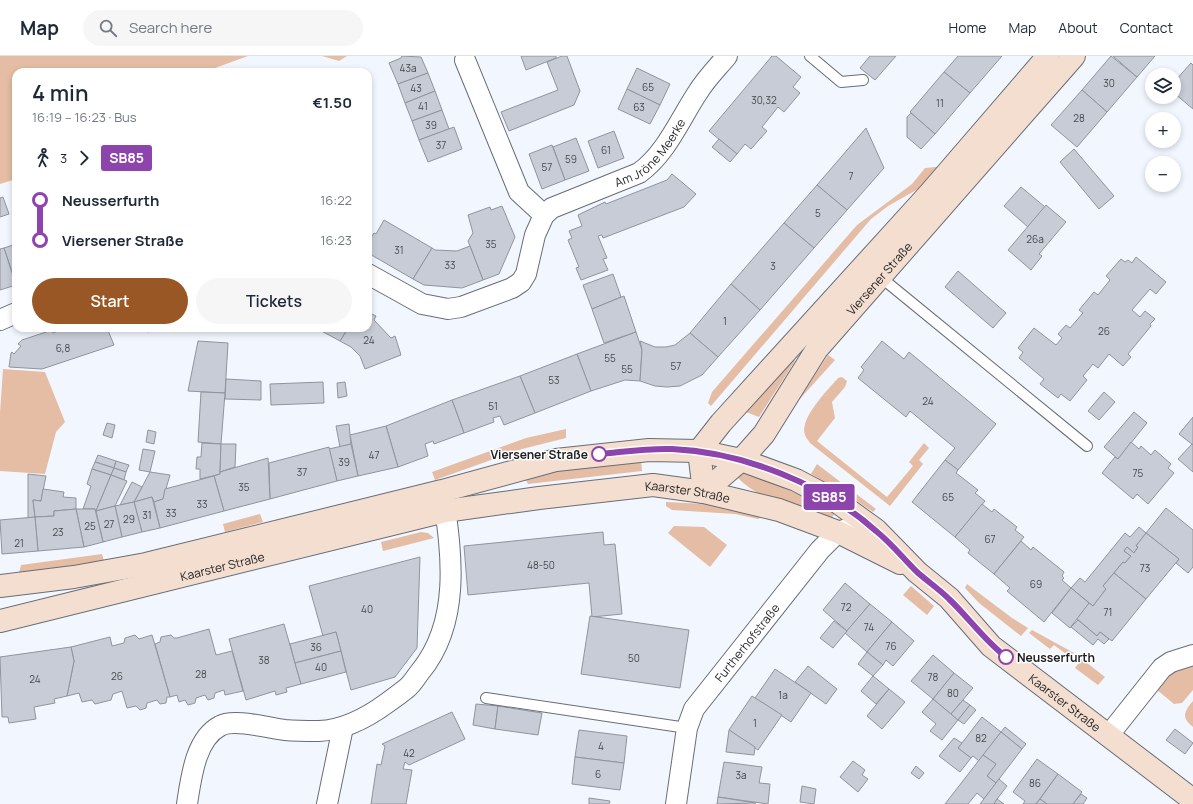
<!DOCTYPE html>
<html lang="en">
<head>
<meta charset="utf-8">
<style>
	body { margin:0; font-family:Manrope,sans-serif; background:#f6f6f7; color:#1f2937; height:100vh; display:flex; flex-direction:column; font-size:15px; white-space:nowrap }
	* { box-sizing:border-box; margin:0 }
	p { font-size:13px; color:#747a83 }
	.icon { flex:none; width:22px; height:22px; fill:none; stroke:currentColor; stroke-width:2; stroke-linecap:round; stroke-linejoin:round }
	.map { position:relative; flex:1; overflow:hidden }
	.sheet { position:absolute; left:12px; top:12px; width:360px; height:264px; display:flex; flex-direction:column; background:#fff; border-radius:12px; box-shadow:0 2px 6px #0003 }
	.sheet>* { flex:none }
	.badge { padding:0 8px; border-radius:3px; font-size:14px; line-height:26px }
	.tools { position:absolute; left:1145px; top:12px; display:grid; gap:8px }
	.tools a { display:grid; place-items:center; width:36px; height:36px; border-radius:50%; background:#fff; box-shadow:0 2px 6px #0003; font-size:20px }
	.map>.badge { position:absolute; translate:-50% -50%; box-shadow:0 0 0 2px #fff }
	.legs { display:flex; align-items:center; gap:6px; height:44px; padding:0 20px; font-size:13px }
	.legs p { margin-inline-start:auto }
	.overview { display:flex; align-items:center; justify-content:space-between; height:68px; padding:0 20px }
	h1 { font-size:22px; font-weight:600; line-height:30px }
	.action { display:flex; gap:8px; margin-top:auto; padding:8px 20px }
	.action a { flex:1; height:46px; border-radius:24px; background:#995726; color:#fff; font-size:16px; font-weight:600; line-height:46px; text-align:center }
	.action a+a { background:#f6f6f7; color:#1f2937 }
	ul { padding:0 20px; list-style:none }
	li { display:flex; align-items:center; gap:14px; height:40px; font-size:15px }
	li i { display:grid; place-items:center; width:6px; height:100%; margin:0 5px; background:currentColor }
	li i::after { content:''; width:10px; height:10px; margin:-5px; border:3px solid; border-radius:50%; background:#fff }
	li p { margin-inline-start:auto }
	li:first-child i { background:linear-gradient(#0000 50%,currentColor 0) }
	li:last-child i { background:linear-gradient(currentColor 50%,#0000 0) }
	header { display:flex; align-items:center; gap:24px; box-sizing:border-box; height:56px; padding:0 20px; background:#fff; border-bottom:1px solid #e0e1e3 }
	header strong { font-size:19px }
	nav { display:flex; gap:22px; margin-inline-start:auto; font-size:14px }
	.search { width:280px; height:36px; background:#f6f6f7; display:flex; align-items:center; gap:10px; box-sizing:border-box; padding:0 14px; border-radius:22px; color:#747a83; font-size:15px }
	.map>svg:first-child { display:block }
</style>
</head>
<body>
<header>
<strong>Map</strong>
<div class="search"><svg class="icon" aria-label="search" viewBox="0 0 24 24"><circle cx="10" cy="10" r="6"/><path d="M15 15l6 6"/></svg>Search here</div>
<nav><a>Home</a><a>Map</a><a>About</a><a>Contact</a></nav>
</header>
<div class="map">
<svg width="1193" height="748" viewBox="0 0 1193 748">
	<rect width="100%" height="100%" fill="#f2f6fe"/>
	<g fill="#e5bda4">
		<path d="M0,0h248l-44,16h-188v107l-16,5z"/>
		<path d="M322,0h25l-8,5z"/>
		<path d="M946,110l-12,14 -46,26 -17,13 -160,187 -3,-3 4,-11 145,-167 55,-41 13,-16z"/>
		<path d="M828,299l7,5 -37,41z"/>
		<path d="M793,302l2,3 -36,56 -13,-5z"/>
		<path d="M3,313l42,3 20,50 -9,10 -11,42 -45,-3v-58z"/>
		<path d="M842,321l5,4 -2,6 -13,15 3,16 -18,23 70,56 26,-31 -4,-4 15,-19 5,5 -10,12 4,4 -33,42 -80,-63c-1,-2 -4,-5 -5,-8 -6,-17 23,-45 33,-57z"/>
		<path d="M566,373v9l-44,11 -87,31 -3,-8 94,-34z"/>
		<path d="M641,404l1,11 -114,13 -2,-4v-2l23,-7z"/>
		<path d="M817,408l59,45 -3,3 -23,-16 -39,-22z"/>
		<path d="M742,417c33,10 63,23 93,40l-4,6c-31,-11 -71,-17 -94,-42z"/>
		<path d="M666,446l41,2 55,13 -4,2 -23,-5 -63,-4 -6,-4z"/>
		<path d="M260,458l3,8 -38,10 -2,-8z"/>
		<path d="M674,470l30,1 23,18 -17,22 -42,-34z"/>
		<path d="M421,476l7,1 6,5 -51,13 -2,-9z"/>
		<path d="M102,498l2,7 -85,12 2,-8z"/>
		<path d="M967,528l45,34 16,10 -7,8 -42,-33 -14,-15z"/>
		<path d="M911,530l23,20 -7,9 -24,-20z"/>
		<path d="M1032,574l42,23 -4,4 -16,-12 -4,4 -21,-16z"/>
		<path d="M1082,603l23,18 -7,8 -23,-17z"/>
		<path d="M1193,609v25l-11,13 -8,1 -18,-15c11,-13 19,-20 37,-24z"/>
		<path d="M1193,645v26c-12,-9 -9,-16 0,-26z"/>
	</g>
	<g fill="#c7ccd6" stroke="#8f949d">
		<path d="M402,0l19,1 7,16 -30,11 -9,-21 12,-5z"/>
		<path d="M521,0h35v2l-30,12z"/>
		<path d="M562,0h5l13,35 -6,14 -65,26 -8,-19 57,-22 -11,-28z"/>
		<path d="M772,0h4l25,21 -8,10 7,6 -16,19 -6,-5 -16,20 5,4 -16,18 -6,-5 -8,10 -28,-23z"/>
		<path d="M870,0h26l-21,24 -15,-12z"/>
		<path d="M958,0h44l-32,37 -26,-21z"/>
		<path d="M1111,0l26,21 -30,35 -25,-22z"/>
		<path d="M1113,0h42l-18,21z"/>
		<path d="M1191,7l2,2v44l-19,-16v-11z"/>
		<path d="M637,12l33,16 -10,21 -33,-16z"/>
		<path d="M944,16l26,21 -35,41 -25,-22z"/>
		<path d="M428,17l7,18 -30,12 -7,-19z"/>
		<path d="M627,33l33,16 -10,19 -32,-15z"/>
		<path d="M1082,34l25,22 -30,35 -26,-22z"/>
		<path d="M435,35l7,19 -30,11 -7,-18z"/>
		<path d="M442,54l7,19 -30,11 -7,-19z"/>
		<path d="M911,57l24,21 -14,15 -14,-12v-20z"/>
		<path d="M454,71l8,22 -34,13 -9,-22z"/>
		<path d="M866,72l18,40 -37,42 -30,-25z"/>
		<path d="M614,75l10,27 -26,10 -10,-27z"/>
		<path d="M576,82l13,33 -24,9 -12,-33z"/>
		<path d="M719,83l18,15 -7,8 -18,-15z"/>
		<path d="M552,89l13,35 -23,9 -13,-35z"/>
		<path d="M1074,93l40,47 -15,13 -39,-47z"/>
		<path d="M672,118l24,20 -12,13 -81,31 -1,-3 -4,1 9,22 -4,1 5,11 -27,10 -5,-12 3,-1 -11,-27 4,-2 -3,-7 13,-5 -4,-11 27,-13 1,2 61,-24z"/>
		<path d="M817,129l30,25 -33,38 -30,-25z"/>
		<path d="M1021,131l24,20 -17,20 -24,-21z"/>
		<path d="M3,141l6,17 -9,3v-19z"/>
		<path d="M1046,149l20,17 -27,32 3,2 -11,14 -23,-20z"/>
		<path d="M502,150l13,31 -16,37 -16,6 -15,-39 5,-8 -5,-18 22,-8 1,3z"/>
		<path d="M384,164l48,28 -19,31 -45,-26 2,-9 -2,-2 6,-9 2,1z"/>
		<path d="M784,167l30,25 -54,62 -29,-26z"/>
		<path d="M16,188v40l-12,-36z"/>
		<path d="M470,190l13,34 -21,8 -38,-3 -11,-6 19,-31 3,2 22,1z"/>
		<path d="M4,192l12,37 -16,5v-41z"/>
		<path d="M1136,201l30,25 -10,12 -6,-5 -18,21 8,7 5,-6 10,8 -5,5 1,2 -23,28 3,3 -8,9 -14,-12 -11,14 -5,-4 -10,12 4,4 -17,21 -9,-7 -3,4 -18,-14 4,-5 -25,-21 4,-6 -5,-4 16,-20 22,17 6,-7 -4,-4 8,-9 4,3 13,-15 -4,-3 15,-18 4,3 12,-15 -4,-4 15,-17 4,3 3,-2 4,3z"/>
		<path d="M958,215l48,42 -13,15 -48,-41z"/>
		<path d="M613,218l8,23 -29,12 -9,-24z"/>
		<path d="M731,228l29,26 -42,47 -28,-24z"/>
		<path d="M624,240l12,36 -32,11 -12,-34z"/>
		<path d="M368,256l8,4 -2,4 17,18 4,-2 6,19 -36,14 -5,-13 -9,-9 -11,-6 8,-13h20z"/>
		<path d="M62,272h45l7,17 -72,24 -33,-2 2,-14 1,-1 2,2 7,-8 -3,-2 4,-4 30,-10 1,3 9,-4z"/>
		<path d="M147,272h15l-14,4z"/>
		<path d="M316,272h32l-8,13z"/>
		<path d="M636,276l6,18 -2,31 -15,-1 -34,11 -14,-37z"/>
		<path d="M690,277l28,24 -16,18 -22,11 -13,1 -12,-1 -15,-5 2,-31 -2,-9 15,6h11l9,-2z"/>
		<path d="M198,285l30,2 -3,50 -37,-2z"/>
		<path d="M882,285l22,18 5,-7 87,72 -38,46 -13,-10 10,-12 -45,-37 -4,6 -48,-39 6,-8 -3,-3z"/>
		<path d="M577,298l14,37 -56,22 -15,-37z"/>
		<path d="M520,320l15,37 -31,12 -4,-9 -7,2 1,4 -30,11 -12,-33z"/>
		<path d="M226,323l35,2v19l-36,-1z"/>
		<path d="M323,326l1,21 -53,2 -1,-21z"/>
		<path d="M345,326l2,14 -9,2 -1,-15z"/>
		<path d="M201,336l24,1 -4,51 -23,-2z"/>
		<path d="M1104,336l11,10 -16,18 -11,-9z"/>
		<path d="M452,344l12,33 -30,11 -1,-3 -8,3 3,12 -30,11 -12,-41z"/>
		<path d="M1134,356l13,11 -29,36 -14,-12z"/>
		<path d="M1193,361v28l-14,-11z"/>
		<path d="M107,367l8,2 -3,13 -9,-3z"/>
		<path d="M349,368l2,20 -11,3 -4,-21z"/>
		<path d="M386,370l12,41 -40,9 -8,-41z"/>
		<path d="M148,374l8,2 -2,12 -8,-2z"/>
		<path d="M1131,386l8,7 2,-3 10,9 4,-5 16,14 -3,4 6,5 -26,31 -11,-10 -4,5 -31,-26 13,-16 3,2z"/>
		<path d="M202,387l19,1 -1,30 -20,5v-10h-4l1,-12h4z"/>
		<path d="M221,388h15l-1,23 -15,5z"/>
		<path d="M351,388l7,32 -21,5 -8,-32z"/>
		<path d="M1192,388l1,1v27l-15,-13z"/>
		<path d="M329,391l8,34 -67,18 -1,-36z"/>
		<path d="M143,393l12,2 -5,21 -11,-2z"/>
		<path d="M98,399l18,6 -2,7 -19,-6z"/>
		<path d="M268,402l2,41 -46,12 -10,-35 6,-2v-2z"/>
		<path d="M945,404l13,10 -2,3 22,17 -3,3 10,8 -30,36 -43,-35z"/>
		<path d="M116,405l13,4 -3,7 -12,-4z"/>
		<path d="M95,406l19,6 -3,7 -19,-6z"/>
		<path d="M114,412l12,4 -2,8 -13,-5z"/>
		<path d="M92,413l19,6 -15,36 -1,-2h-12l8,-23 -4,-2z"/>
		<path d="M150,416l20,3 -7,24 -9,3 -2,-5 -18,5z"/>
		<path d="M28,418l18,2 -5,25 -8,-1 2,17 -7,1z"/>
		<path d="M111,419l16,6 -12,25 -19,5z"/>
		<path d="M214,420l10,35 -64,17 -6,-26 9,-3 2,-10z"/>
		<path d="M132,426l10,5 -8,15 -14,3z"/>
		<path d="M43,433l21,3 -1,5 13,1v11l-22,2v5l-19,1 -2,-17 8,1z"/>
		<path d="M152,441l8,31 -18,4 -8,-30z"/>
		<path d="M134,446l8,30 -20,5 -7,-31z"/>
		<path d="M982,448l10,8 2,-3 23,18 -2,3 9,7 -30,37 -26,-21 2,-3 -15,-13z"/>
		<path d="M115,450l7,31 -19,5 -7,-31z"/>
		<path d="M1166,452l27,22v37l-5,6 -12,-10 3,-4 -33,-26z"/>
		<path d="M76,453h19l8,33 -19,5z"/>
		<path d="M76,453l8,38 -46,4 -3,-34 19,-1v-5z"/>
		<path d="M35,461l3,34 -36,3 -2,-34z"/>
		<path d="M1139,471l7,6 -10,13 2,1 -4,6 -7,-6 -3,4 7,5 -6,7 -2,-1 -20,24 3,3 -13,17 -22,-18 9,-10 5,4 40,-49 5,4z"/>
		<path d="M603,476l1,13 11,-1 7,70 -30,3 -3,-34 -121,12 -4,-49z"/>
		<path d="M1146,477l33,26 -33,40 -32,-26 9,-11 2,1 6,-7 -7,-5 3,-4 7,6 4,-6 -2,-1z"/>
		<path d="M1021,485l10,9 2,-3 31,25 -2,4 2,2 -2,2 9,8 -27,34 -37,-31 3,-3 -16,-14z"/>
		<path d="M420,501l-3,91 -22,29 -44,13 -15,-58 -13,4 -14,-50z"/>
		<path d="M1114,517l32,26 -34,42 -12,-9 -3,4 -21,-18 13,-15 4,3 13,-17 -3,-3z"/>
		<path d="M845,527l25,21 -23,27 -24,-21z"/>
		<path d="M1071,532l18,15 -19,25 -18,-15z"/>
		<path d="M870,548l22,18 -25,30 -22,-19z"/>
		<path d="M590,560l99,14 -9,58 -99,-14z"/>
		<path d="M1078,564l19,16 3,-4 9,7 -5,5 -6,-5 -5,6 -22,-18z"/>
		<path d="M834,565l13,10 -14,17 -13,-10z"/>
		<path d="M892,566l22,19 -21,25 -7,-6 -3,5 -16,-13z"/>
		<path d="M284,568l17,60 -15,4 1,4 -11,3 -1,-4 -29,9 -17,-61z"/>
		<path d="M209,573l7,26 16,-4 11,40 -18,4 -1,-5 -9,3 -1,5 -6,2 -3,-5 -9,3 -1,5 -7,2 -3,-5 -6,2 -2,-7 -7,2 -15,-53 5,-2 1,-5 10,-2 3,3h3z"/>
		<path d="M336,576l5,19 -46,12 -5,-19z"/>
		<path d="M135,579l4,4 13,-4 18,62h-3l-1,6 -6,1 -3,-4 -10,3 -1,5 -6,2 -4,-4 -9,2 -5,-17 -9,3 -2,6 -16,4 -3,-4 -10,2 -3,-9 -12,3 7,-35 -3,-14 39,-10 2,9 12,-3 1,-5z"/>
		<path d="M71,591l3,14 -7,35 -13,3 1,4 -21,4 2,12 -27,4 -1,-6h-6l-2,-60z"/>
		<path d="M341,595l5,21 -45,12 -6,-21z"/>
		<path d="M867,596l16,13 -10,11 -15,-12z"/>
		<path d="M933,599l21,18 -21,26 -22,-18z"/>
		<path d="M808,610l29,23 -11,15 -31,-22z"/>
		<path d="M775,613l36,24 -20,29 -36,-24z"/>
		<path d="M954,617l19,15 -22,26 -18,-15z"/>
		<path d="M873,620l16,13 -13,15 -15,-13z"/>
		<path d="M889,633l16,13 -23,27 -15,-13z"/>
		<path d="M752,640l30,19 -24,35 -29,-20z"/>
		<path d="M933,643l25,21 -16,20 -12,-9 6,-7 -14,-12z"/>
		<path d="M963,644l7,5 -12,15 -7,-6z"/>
		<path d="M476,648l22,2 -3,23 -22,-4z"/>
		<path d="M970,649l6,5 -12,14 -6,-4z"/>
		<path d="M498,650l44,7 -4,22 -43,-6z"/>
		<path d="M452,656l13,27 -56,26 -4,-3 -2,7 9,1 -6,34h-35l6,-40 4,1 4,-19 -3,-2z"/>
		<path d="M982,661l19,15 -22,29 -6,-5 -2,2 -13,-10z"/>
		<path d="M1005,671l21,17 -4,5 -21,-17z"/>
		<path d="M1175,673l18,14 -8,11 -19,-14z"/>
		<path d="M579,674l48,6 -3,27 -49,-6z"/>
		<path d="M729,674l26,17 -1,8 -28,-3z"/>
		<path d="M1001,676l21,17 -26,34 -9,-7 9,-12 -13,-9z"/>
		<path d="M954,682l8,5 -4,5 13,10 -11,14 -21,-16z"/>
		<path d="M983,699l13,9 -9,12 9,7 -12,16 -7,-6 -9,11h-23z"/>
		<path d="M575,701l49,6 -4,27 -48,-6z"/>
		<path d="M1037,703l21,15 -22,30h-13l2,-3 -12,-9z"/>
		<path d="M853,705l12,9 -3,5 6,4 -10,13 -18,-15z"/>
		<path d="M724,706l38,5 -3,16 11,1 -2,20 -50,-7z"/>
		<path d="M916,710l8,7 -5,6 -8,-6z"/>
		<path d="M1058,718l24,18 -9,12h-26l-7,-5z"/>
		<path d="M999,723l8,7 -10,13 -3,5h-14z"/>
		<path d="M802,730l14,3 -2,15 -14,-2z"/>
		<path d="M1081,738l6,4 -4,6h-10z"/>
		<path d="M718,741l38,6 -39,1z"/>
		<path d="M589,742l21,3 -1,3h-20z"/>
		<path d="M997,743l7,5h-10z"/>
		<path d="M1040,743l7,5h-11z"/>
	</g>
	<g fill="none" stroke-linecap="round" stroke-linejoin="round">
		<defs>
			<g id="lane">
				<path d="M810,0l31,26 22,-2"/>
				<path d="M878,219l209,171"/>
				<path d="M486,642l201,30"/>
			</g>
			<g id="street">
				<path d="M465,4l54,132 25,23"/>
				<path id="s1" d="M368,218l54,30 26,5 13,-2 51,-19 9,-6 5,-8 9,-39 9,-20 8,-7 87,-35c27,-19 41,-54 59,-81 8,-13 19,-24 29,-36"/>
				<path d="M0,264l16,-7"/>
				<path d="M1108,680l54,-68 9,-6 22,-7"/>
				<path d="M187,748c4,-25 8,-65 33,-78 14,-8 48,2 65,4 11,1 23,1 34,1 24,-1 49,-14 68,-28 7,-5 14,-10 20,-15 5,-4 9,-11 13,-16 41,-50 32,-118 23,-177"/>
				<path d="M327,748l16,-77"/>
				<path id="s2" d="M676,748l11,-76 7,-19 126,-159 18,-18 15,-5"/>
			</g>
			<g id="secondary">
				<path id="s3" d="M704,436l37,-32 23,-26 53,-85 257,-293"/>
				<path d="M704,436l-5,-41 22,-28 209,-230 118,-137"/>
				<path id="s4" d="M0,530l74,-9 72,-13 296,-73 114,-31 93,-10 50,1 42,9 55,20 40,21 40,29 41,42 32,26 42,48 202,154"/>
				<path id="s5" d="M0,565l445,-110 94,-13 114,-13 51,7 75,18 59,22 62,31"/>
			</g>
		</defs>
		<use href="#lane" stroke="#686d76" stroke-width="12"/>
		<use href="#street" stroke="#686d76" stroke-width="22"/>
		<use href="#secondary" stroke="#686d76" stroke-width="24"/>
		<use href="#lane" stroke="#fff" stroke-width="10"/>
		<use href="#street" stroke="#fff" stroke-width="20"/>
		<use href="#secondary" stroke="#f4decf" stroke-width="22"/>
	</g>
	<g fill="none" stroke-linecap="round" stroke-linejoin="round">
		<defs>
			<path id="line-1" d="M599,398c24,-2 49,-6 73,-5 70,3 152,35 204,82 15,12 27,27 41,41 10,9 22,17 32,27 20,19 35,41 57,58"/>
		</defs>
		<use href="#line-1" stroke="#fff" stroke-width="9"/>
		<use href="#line-1" stroke="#8e44ad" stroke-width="6"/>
	</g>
	<g fill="#fff" stroke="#8e44ad" stroke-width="2">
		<circle cx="599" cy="398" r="7"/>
		<circle cx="1006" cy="601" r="7"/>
	</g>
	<g text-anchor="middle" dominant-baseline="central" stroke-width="3" stroke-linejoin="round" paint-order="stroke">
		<g font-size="10" fill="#484a4f">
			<text x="408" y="12">43a</text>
			<text x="1109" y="27">30</text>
			<text x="648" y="31">65</text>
			<text x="416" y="32">43</text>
			<text x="764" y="44">30,32</text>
			<text x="940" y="47">11</text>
			<text x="423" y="50">41</text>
			<text x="639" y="51">63</text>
			<text x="1079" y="62">28</text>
			<text x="431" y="69">39</text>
			<text x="441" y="89">37</text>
			<text x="606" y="94">61</text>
			<text x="571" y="103">59</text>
			<text x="547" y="111">57</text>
			<text x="851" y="120">7</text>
			<text x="818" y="157">5</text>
			<text x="1035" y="183">26a</text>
			<text x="491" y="188">35</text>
			<text x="399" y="194">31</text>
			<text x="450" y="209">33</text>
			<text x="773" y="210">3</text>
			<text x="725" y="265">1</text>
			<text x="1104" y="275">26</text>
			<text x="369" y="284">24</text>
			<text x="63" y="292">6,8</text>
			<text x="610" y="302">55</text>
			<text x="676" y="310">57</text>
			<text x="627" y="313">55</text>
			<text x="554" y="324">53</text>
			<text x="928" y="345">24</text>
			<text x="493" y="350">51</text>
			<text x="374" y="399">47</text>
			<text x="344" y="406">39</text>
			<text x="302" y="416">37</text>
			<text x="1138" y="417">75</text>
			<text x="244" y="431">35</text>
			<text x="948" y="441">65</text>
			<text x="202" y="448">33</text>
			<text x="171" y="457">33</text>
			<text x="147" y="459">31</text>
			<text x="129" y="463">29</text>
			<text x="109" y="468">27</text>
			<text x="90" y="470">25</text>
			<text x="58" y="476">23</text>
			<text x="990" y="483">67</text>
			<text x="19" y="487">21</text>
			<text x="541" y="509">48-50</text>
			<text x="1145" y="512">73</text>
			<text x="1036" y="528">69</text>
			<text x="846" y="551">72</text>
			<text x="367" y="553">40</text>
			<text x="1108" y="556">71</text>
			<text x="869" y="571">74</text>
			<text x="891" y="590">76</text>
			<text x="316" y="591">36</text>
			<text x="634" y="602">50</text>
			<text x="264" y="604">38</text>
			<text x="321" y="611">40</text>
			<text x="201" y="618">28</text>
			<text x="117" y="620">26</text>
			<text x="933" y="621">78</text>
			<text x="35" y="623">24</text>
			<text x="953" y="637">80</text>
			<text x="783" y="639">1a</text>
			<text x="755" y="667">1</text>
			<text x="981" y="682">82</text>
			<text x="601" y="690">4</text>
			<text x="409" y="697">42</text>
			<text x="598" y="718">6</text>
			<text x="741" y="719">3a</text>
			<text x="1035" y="727">86</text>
		</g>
		<g font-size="12" fill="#1d1f22" stroke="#fff">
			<text stroke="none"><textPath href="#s1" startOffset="364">Am Jröne Meerke</textPath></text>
			<text stroke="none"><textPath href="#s3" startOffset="278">Viersener Straße</textPath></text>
			<text stroke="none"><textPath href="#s5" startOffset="703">Kaarster Straße</textPath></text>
			<text stroke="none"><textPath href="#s5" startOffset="229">Kaarster Straße</textPath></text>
			<text stroke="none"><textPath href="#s2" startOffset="182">Furtherhofstraße</textPath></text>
			<text stroke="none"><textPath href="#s4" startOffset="1167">Kaarster Straße</textPath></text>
		</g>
		<g font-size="12" font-weight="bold" fill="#1d1f22" stroke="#fff" text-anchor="end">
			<text x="588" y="398">Viersener Straße</text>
			<text x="1017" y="601" text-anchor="start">Neusserfurth</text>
		</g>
	</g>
</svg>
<div class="tools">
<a><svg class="icon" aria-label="layers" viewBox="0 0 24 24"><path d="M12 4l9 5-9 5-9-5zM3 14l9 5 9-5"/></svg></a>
<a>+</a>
<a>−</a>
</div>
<b class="badge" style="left:829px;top:441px;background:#8e44ad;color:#fff">SB85</b>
<section class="sheet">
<div class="overview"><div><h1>4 min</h1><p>16:19 – 16:23 · Bus</p></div><b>€1.50</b></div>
<div class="legs"><svg class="icon" aria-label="walk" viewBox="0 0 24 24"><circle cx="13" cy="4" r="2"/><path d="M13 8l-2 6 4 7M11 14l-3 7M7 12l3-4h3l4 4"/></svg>3<svg class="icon" aria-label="forward" viewBox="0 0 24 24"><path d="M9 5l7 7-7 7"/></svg><b class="badge" style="background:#8e44ad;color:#fff">SB85</b></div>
<ul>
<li><i style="color:#8e44ad"></i><b>Neusserfurth</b><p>16:22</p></li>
<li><i style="color:#8e44ad"></i><b>Viersener Straße</b><p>16:23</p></li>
</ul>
<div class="action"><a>Start</a><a>Tickets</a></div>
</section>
</div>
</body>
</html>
